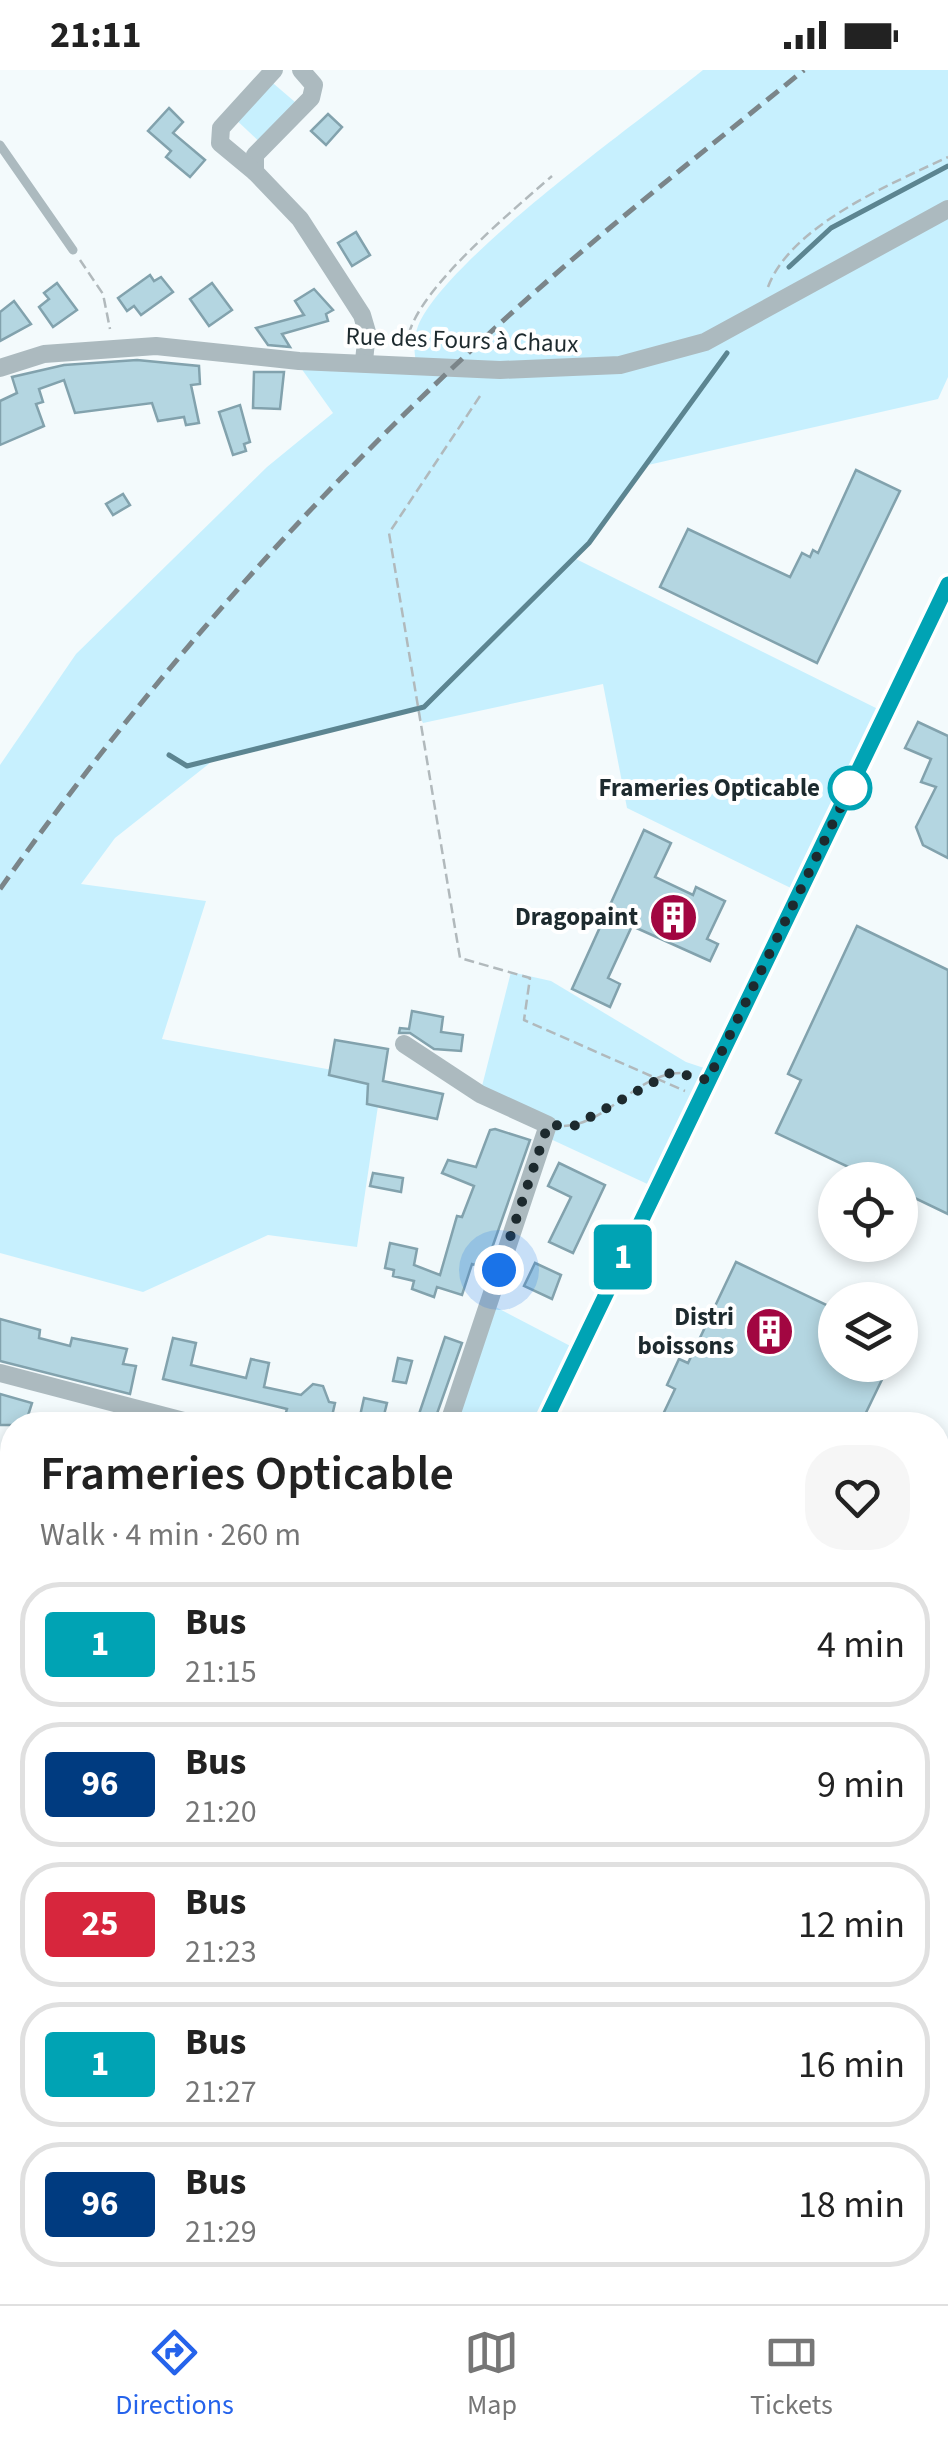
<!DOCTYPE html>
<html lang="en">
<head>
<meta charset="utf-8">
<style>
	body { margin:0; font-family:"Source Sans 3",sans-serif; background:#f6f6f6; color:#222; height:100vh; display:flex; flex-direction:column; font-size:38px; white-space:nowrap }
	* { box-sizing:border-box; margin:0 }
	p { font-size:32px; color:#767676 }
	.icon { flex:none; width:55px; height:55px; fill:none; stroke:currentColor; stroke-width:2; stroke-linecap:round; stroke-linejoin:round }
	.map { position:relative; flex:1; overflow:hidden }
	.side { position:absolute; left:0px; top:1342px; width:950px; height:892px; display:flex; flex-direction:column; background:#fff; border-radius:40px 40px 0 0; box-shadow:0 5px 15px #0003 }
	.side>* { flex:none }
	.badge { padding:0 20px; border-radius:8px; font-size:35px; line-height:65px }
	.controls { position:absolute; left:818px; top:1092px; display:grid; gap:20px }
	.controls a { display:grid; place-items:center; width:100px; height:100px; border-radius:50%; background:#fff; box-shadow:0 5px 15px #0003; font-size:50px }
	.you { position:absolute; width:50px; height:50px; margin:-25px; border:8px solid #fff; border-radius:50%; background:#1a73e8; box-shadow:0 0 0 15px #1a73e833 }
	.map>.badge { position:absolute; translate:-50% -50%; box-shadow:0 0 0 5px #fff }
	.round { display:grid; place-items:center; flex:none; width:105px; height:105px; border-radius:40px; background:#f6f6f6 }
	.headline { display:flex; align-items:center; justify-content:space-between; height:170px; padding:0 40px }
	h1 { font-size:48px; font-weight:600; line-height:75px }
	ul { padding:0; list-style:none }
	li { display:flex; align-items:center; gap:30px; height:125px; margin:0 20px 15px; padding:0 20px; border:5px solid #e0e0e0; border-radius:40px }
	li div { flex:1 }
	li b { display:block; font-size:38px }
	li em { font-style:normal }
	li .badge { min-width:110px; font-weight:700; text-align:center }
	.status { display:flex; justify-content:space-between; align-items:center; height:70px; padding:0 50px; background:#fff; direction:ltr }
	.status svg { height:28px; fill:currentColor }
	.tab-bar { display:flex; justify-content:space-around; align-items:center; height:140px; border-top:2px solid #e0e0e0; background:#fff; font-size:28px; color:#767676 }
	.tab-bar a { display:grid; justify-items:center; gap:5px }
	.tab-bar .on { color:#2563eb }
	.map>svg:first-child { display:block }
</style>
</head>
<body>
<div class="status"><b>21:11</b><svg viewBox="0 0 49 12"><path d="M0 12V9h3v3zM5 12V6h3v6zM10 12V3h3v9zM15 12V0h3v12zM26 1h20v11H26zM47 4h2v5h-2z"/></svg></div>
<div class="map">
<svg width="948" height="2234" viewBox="0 0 948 2234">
	<rect width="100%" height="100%" fill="#f3fafc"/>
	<g fill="#c7f0fe">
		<path d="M703,0h245v307l-10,22 -290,66 -74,93 312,155 -87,179 -172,-84 -24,-124 -180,39 -7,-14 -201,50 -100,79 -34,46 125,17 -44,138 220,40 -25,168 -89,-12 -125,57 -143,-39v-488l76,-111 191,-187 66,-54 -32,-45 115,-5c-2,-13 -3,-24 2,-37 27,-67 222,-205 285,-256z"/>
		<path d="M267,8l35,30 -38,38 -32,-30z"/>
		<path d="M511,902l40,9 135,81 27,9 -57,117 -112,-52 3,-11 -67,-31z"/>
		<path d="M488,1233l90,47 -35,75h-92z"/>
		<path d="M0,1480l12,8v414l-12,-1z"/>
		<path d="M938,1970l10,1v54l-10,-1z"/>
	</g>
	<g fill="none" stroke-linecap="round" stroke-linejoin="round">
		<g stroke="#5c8591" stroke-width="5">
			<path d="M789,197l42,-39 117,-62"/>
			<path d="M169,685l18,11 237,-59 165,-164 138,-190"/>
		</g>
	</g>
	<g fill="#b4d6e1" stroke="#82a2ad" stroke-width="2.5">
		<path d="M169,38l14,14 -10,11 32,27 -15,17 -24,-20 5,-6 -23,-20z"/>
		<path d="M328,44l14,13 -16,18 -15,-14z"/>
		<path d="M356,162l14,23 -18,11 -14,-23z"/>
		<path d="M150,205l4,6 7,-4 12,15 -32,23 -7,-9 -7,5 -9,-13z"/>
		<path d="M57,213l20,27 -24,17 -14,-20 10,-8 -5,-6z"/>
		<path d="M212,213l20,27 -23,16 -19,-27z"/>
		<path d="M314,219l19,21 -7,4 2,7 -46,13 8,13 -22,-2 -12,-17 48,-13 -9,-14z"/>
		<path d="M14,231l17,23 -31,17v-29z"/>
		<path d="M137,290l62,6 1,18 -9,1 8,38 -13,2 -2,-8 -26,4 -6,-18 -77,10 -11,-33 -25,9 4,13 -7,2 8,22 -44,19v-44l17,-8 -5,-16 52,-12z"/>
		<path d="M254,302h30l-4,37 -27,-1z"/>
		<path d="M240,335l10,37 -6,2 2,7 -13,4 -14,-43z"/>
		<path d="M856,400l44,21 -83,172 -157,-76 28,-58 102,48 12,-24 8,4 3,-7 5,3z"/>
		<path d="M123,424l7,11 -17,10 -7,-11z"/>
		<path d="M918,652l30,14v122l-25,-13 -7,-18 20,-40 -15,-5 10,-23 -26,-11z"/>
		<path d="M644,760l27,13 -16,34 38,18 3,-8 29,14 -18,38 11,5 -8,17 -78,-35 -24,52 12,6 -10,23 -38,-18z"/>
		<path d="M857,856l91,44v244l-48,-23v-11h-24l-100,-47 25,-53 -13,-6z"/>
		<path d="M412,941l31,6 -2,15 22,3 -2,16 -27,-2 -24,-16h-11l1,-5 9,1z"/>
		<path d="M335,970l53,9 -5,32 60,13 -6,25 -70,-15 1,-20 -39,-9z"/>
		<path d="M495,1059l35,11 -45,128 -13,-4 -10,31 -25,-8 -3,10 -22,-8 2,-8 -21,-5 1,-6 -9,-2 5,-25 27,6 -3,16 26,10 17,-59 5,1 12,-31 -32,-13 6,-13 28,7 14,-37z"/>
		<path d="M559,1093l46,22 -32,68 -24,-11 22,-45 -23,-11z"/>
		<path d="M373,1103l30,5 -2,14 -31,-6z"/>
		<path d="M736,1192l99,47v56h54l-29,60h-202l17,-36 -8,-4 12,-26 9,4z"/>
		<path d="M535,1193l26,12 -9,24 -28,-13z"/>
		<path d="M0,1249l40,11 -1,8 31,8 2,-8 55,11 -4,15 13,2 -6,28 -130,-33z"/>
		<path d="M445,1267l17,6 -29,82 -16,-5z"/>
		<path d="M173,1268l23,5 -5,22 55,13 5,-19 18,4 -5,24 37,8 12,-11 10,2 6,16 6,1 -5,22 -46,-6 3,-10 -124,-30z"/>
		<path d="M398,1288l14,3 -6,22 -13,-2z"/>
		<path d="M0,1324l32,9 -7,22h-25z"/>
		<path d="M364,1328l23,5 -3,12 24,10h-50z"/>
	</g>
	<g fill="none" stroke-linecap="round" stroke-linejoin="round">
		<g stroke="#b1b9bc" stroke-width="2.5" stroke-dasharray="10 5" stroke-linecap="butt">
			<path d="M80,190l23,34 7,35"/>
			<path d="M768,217c23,-62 123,-103 180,-130"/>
			<path d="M408,279c-9,-46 109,-142 144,-173"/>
			<path d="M480,326l-91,137 71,425 70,20 -6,42 161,71"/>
			<path d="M564,1056c47,-2 79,-62 128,-52"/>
			<path d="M0,1870l12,1"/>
			<path d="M938,1989l10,2"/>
		</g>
		<g stroke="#acbabf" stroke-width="9">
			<path d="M0,75l73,105"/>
			<path d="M938,1666l10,6"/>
			<path d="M938,1770l10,-19"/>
		</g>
		<g stroke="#acbabf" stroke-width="18">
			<path d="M301,0l13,15 -3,13 -56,57v17l45,47 62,96 5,17 -3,29"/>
			<path d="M255,102l-35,-29 1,-15 53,-58"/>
			<path d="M0,298l44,-14 112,-8 143,15 201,9 120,-5 85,-23 243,-133"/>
			<path d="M404,974l76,50 68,31 -100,300"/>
			<path d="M0,1303l199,52"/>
			<path d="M543,1355l405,-841"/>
			<path d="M938,1605l10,4"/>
			<path d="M663,2222l10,11 21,1"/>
			<path d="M369,2234l2,-12"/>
			<path d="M508,2234l1,-12"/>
			<path d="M800,2234l1,-12"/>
			<path d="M939,2234l7,-152"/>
		</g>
		<path stroke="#7b8589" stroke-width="5" stroke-dasharray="15 8" stroke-linecap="butt" d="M0,819c141,-199 300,-380 479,-546 103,-97 216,-184 325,-273"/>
	</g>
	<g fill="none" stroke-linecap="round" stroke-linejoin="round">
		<defs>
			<path id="line" d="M543,1355l405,-841"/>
		</defs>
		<use href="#line" stroke="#fff" stroke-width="22"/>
		<use href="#line" stroke="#00a3b4" stroke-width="15"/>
		<path stroke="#1d2a2e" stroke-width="10" stroke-dasharray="0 18" d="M499,1200l49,-145 26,1 98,-54 36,8 142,-292"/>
	</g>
	<defs>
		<symbol id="building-disc" viewBox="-11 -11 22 22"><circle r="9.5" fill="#a20641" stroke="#fff"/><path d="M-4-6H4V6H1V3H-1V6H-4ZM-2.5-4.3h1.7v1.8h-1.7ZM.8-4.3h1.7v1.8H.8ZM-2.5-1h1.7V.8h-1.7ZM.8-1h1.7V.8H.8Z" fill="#fff"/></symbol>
	</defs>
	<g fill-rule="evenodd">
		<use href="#building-disc" x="646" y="820" width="55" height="55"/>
		<use href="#building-disc" x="742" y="1234" width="55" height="55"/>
	</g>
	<circle fill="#fff" stroke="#00a3b4" stroke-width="5" cx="850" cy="718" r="20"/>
	<g text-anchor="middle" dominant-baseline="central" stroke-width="8" stroke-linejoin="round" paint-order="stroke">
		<g font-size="25" fill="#1d2a2e" stroke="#fff">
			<text transform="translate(462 270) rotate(2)">Rue des Fours à Chaux</text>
		</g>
		<g font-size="25" font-weight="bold" fill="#1d2a2e" stroke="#fff" text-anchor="end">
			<text x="820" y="718">Frameries Opticable</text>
		</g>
		<g font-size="25" font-weight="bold" fill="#1d2a2e" stroke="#fff" text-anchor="end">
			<text x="638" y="847">Dragopaint</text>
			<text x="734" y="1247">Distri<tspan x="734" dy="29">boissons</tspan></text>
		</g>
	</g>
</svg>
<div class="controls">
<a><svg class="icon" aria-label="locate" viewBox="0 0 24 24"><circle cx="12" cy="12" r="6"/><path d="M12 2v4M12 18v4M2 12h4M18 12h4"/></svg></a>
<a><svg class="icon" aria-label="layers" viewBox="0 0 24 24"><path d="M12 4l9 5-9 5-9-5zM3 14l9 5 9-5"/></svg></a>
</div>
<div class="you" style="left:499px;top:1200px"></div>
<b class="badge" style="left:623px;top:1187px;background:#00a3b4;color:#fff">1</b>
<section class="side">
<div class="headline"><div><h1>Frameries Opticable</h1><p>Walk · 4 min · 260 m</p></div><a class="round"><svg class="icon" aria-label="heart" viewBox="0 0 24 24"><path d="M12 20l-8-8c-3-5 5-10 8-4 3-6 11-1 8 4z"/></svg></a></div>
<ul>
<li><span class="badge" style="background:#00a3b4;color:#fff">1</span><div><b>Bus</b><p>21:15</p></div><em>4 min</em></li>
<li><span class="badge" style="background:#003b80;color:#fff">96</span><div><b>Bus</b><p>21:20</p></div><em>9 min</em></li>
<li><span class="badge" style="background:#d7263d;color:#fff">25</span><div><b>Bus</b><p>21:23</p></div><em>12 min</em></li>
<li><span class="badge" style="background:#00a3b4;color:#fff">1</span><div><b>Bus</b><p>21:27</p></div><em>16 min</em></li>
<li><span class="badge" style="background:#003b80;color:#fff">96</span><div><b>Bus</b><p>21:29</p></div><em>18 min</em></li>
</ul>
</section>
</div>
<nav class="tab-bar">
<a class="on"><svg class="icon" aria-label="directions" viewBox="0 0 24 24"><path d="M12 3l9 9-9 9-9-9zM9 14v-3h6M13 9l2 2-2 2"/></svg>Directions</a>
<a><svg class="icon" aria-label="map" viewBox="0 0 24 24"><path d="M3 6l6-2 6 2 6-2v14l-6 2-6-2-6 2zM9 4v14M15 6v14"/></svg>Map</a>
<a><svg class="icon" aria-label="tickets" viewBox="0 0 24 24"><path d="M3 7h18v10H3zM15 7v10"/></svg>Tickets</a>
</nav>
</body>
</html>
